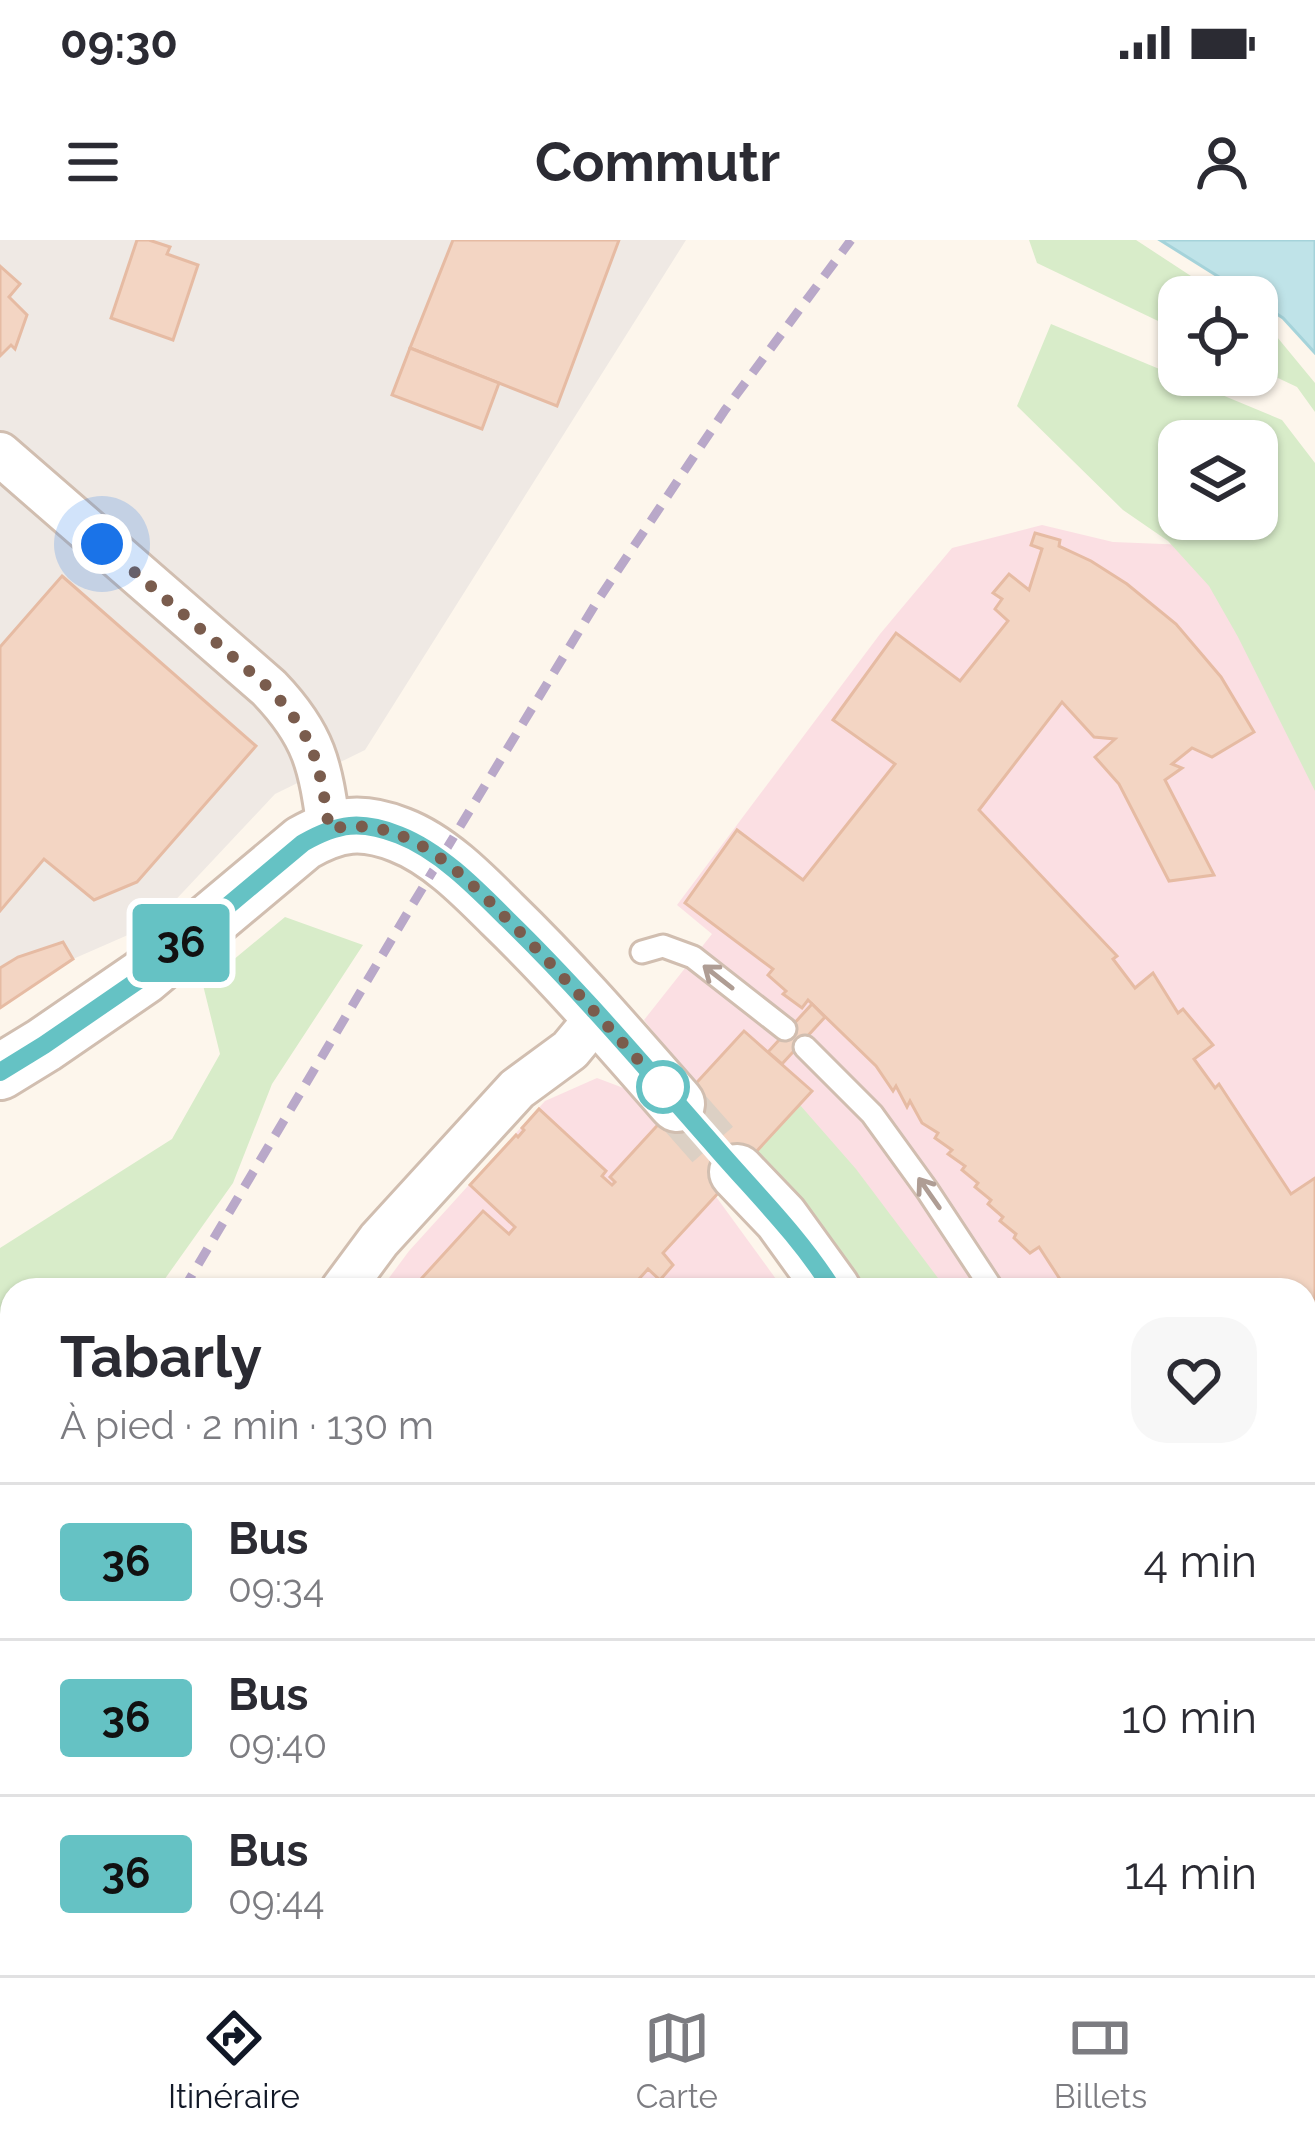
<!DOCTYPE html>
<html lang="fr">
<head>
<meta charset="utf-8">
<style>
	body { margin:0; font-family:Raleway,sans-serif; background:#f7f7f7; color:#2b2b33; height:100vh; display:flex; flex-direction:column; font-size:45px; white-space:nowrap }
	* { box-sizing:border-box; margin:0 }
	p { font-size:39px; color:#7c7c81 }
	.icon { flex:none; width:66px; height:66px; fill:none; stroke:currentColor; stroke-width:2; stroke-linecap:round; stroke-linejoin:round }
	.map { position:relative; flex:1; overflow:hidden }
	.sheet { position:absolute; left:0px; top:1038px; width:1317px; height:699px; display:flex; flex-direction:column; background:#fff; border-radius:36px 36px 0 0; box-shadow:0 3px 9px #0004 }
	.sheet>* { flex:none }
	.badge { padding:0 24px; border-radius:9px; font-size:42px; line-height:78px }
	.fabs { position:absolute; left:1158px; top:36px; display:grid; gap:24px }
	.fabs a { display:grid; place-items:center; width:120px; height:120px; border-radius:24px; background:#fff; box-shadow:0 3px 9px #0004; font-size:60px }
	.you { position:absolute; width:60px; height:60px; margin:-30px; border:9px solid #fff; border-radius:50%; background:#1a73e8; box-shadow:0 0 0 18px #1a73e833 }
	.map>.badge { position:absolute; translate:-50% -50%; box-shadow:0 0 0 6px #fff }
	.round { display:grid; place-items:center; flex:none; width:126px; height:126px; border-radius:36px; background:#f7f7f7 }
	.overview { display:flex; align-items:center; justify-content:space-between; height:204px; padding:0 60px }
	h1 { font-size:57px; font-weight:700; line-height:90px }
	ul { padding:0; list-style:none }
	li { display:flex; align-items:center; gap:36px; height:156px; padding:0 60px; border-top:3px solid #e1e1e2 }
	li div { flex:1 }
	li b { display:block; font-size:45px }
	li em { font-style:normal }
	li .badge { min-width:132px; font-weight:700; text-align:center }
	.status { display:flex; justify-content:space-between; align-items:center; height:84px; padding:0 60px; background:#fff; direction:ltr }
	.status svg { height:33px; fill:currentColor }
	header { display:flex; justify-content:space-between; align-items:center; height:156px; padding:0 60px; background:#fff; font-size:54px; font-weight:700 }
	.dock { display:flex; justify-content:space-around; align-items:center; height:168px; border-top:3px solid #e1e1e2; background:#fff; font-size:33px; color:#7c7c81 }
	.dock a { display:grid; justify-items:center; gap:6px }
	.dock .current { color:#111827 }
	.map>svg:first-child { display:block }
</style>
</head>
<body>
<div class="status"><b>09:30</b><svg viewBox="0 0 49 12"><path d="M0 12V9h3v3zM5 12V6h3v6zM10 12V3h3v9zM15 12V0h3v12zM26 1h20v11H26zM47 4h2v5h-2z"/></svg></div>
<header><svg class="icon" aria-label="menu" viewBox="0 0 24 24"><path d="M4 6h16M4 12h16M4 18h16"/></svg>Commutr<svg class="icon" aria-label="person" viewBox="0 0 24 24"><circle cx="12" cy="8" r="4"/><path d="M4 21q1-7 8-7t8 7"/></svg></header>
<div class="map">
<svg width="1315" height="1735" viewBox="0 0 1315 1735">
	<rect width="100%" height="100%" fill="#fdf6ec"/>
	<path fill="#efe9e4" d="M0,0h686l-321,510 -90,44 -122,130 -80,35 -73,47z"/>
	<g fill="#fbdfe3">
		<path d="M1042,285l71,17 99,4 103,142v1282l-10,-23v-657h-448l-213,-270 68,-86 -35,-29 203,-271 72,-86z"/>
		<path d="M597,838l45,17 142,195h-404l29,-39 136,-150z"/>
		<path d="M185,1725h510l-8,10h-473z"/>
	</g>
	<g fill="#d8ecc9" fill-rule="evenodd">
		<path d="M1029,0h107l87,57h-44v34l-142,-68z"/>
		<path d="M1257,79l11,7 47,57v29l-18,-25 -40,-19z"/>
		<path d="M1051,84l231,96 33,43v328l-77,-154 -29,-51 -41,-45 -45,-31 -106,-104zM1257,201v78h-78v-78z"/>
		<path d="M285,677l78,28 -91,139 -39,99 -76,107h-145v203l-12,17v-262l172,-109 48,-85 -17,-69z"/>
		<path d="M800,865l56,64 91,121h-84l-106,-139z"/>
	</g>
	<path fill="#bfe3e8" stroke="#a5d3da" stroke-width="3" d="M1160,0h155v113l-32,-35 -26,-17v-4h-6z"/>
	<g fill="#f3d5c3" stroke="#e6bba3" stroke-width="3">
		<path d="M137,0h12l21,7 -3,7 31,11 -25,75 -62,-22z"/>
		<path d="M453,0h166l-62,166 -147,-58z"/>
		<path d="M0,26l20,18 -11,13 18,18 -12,34 -4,-4 -11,11z"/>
		<path d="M410,108l89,35 -17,46 -90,-34z"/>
		<path d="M1035,293l25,7 -1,6 32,15 36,23 49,40 45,53 33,55 -42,25 -20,-9 -20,16 10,4 -17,12 49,95 -45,6 -50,-97 -24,-27 20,-18 -21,-2 -32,-35 -83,108 138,146 -4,3 22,29 18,-15 25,40 5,-4 30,36 -19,14 21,29 4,-4 72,110 24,-16v758l-10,-26v-167l2,-9h-2v-444h-238l-28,-43 -9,6 -16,-15 2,-4 -16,-13 3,-4 -15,-13 3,-4 -16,-13 3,-4 -16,-13 3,-4 -17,-12 4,-4 -17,-12 3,-5 -16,-10 -12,-22 -3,6 -11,-21 -3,5 -17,-25 -68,-66 -6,8 -19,-14 3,-3 -18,-16 5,-6 -88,-66 52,-73 66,50 92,-116 -62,-44 63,-87 64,48 48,-60 -13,-12 7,-10 -9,-6 16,-19 20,16 13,-41 -11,-4z"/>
		<path d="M62,336l194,170 -119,136 -43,18 -50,-41 -44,52v-264z"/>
		<path d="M63,702l10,17 -73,49v-40l18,-11z"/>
		<path d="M812,764l13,13 -43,47 -14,-12z"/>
		<path d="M744,791l68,60 -149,162 10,12 -13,15 -12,-11 -19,21h-218l72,-79 26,23 6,-7 -45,-42 46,-50 2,2 6,-7 -2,-2 17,-19 67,62 -4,5 10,9 3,-3 -5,-5z"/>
		<path d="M824,1725h124l-8,10h-124z"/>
		<path d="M1049,1725h116l6,10h-115z"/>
	</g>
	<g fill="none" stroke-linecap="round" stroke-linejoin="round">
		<path stroke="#dcd0c4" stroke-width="54" stroke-dasharray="54 27" stroke-linecap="butt" d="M677,864l60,68"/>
		<defs>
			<g id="service">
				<path d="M642,712l21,-6 30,11 92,72"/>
				<path d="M805,807l67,67 55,76 66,100"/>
				<path d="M739,1735l7,-10"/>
			</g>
			<g id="minor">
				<path d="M0,214l269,234c46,48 51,77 60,141"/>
				<path d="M342,1050l37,-50 138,-151 53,-39 29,-35"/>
				<path d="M0,1509l12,-14"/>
			</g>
			<g id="tertiary">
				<path d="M0,832l44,-27 99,-68 160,-134c35,-20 59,-23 97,-8 39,15 73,50 102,79 62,60 118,125 175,190"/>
				<path d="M737,932l44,46 52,72"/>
				<path d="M1238,1725l6,10"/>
			</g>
		</defs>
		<use href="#service" stroke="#d1beb0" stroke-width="27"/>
		<use href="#minor" stroke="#d1beb0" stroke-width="48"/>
		<use href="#tertiary" stroke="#d1beb0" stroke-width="60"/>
		<use href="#service" stroke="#fff" stroke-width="21"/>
		<use href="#minor" stroke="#fff" stroke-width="42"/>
		<use href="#tertiary" stroke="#fff" stroke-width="54"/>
		<g stroke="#b9a8c9" stroke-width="9" stroke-dasharray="18 12" stroke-linecap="butt">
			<path d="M183,1050l228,-383 187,-307 127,-190 126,-170"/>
			<path d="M0,1299l12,-17"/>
			<path d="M0,1346l12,-18"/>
		</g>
	</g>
	<defs><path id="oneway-shaft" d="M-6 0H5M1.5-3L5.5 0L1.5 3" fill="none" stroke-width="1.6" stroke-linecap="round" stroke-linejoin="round" transform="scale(3)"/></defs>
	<g stroke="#af9d94">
		<use href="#oneway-shaft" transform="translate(718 737) rotate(-142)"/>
		<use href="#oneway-shaft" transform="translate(929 953) rotate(-125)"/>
	</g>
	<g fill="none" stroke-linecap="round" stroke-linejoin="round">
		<defs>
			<path id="line" d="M0,832l44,-27 99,-68 160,-134c35,-20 58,-23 96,-8 41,16 77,53 108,84 72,70 137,147 204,223 42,49 88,93 122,148"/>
		</defs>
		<use href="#line" stroke="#fff" stroke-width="27"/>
		<use href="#line" stroke="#65c2c4" stroke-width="18"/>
		<path stroke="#7a5c4d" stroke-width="12" stroke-dasharray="0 21.6" d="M102,304l167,144c46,48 51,77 60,141 24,-5 50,-3 73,7 39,16 73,51 102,80 56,55 106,114 159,171"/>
	</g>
	<circle fill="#fff" stroke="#65c2c4" stroke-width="6" cx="663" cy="847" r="24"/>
</svg>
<div class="fabs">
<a><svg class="icon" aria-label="locate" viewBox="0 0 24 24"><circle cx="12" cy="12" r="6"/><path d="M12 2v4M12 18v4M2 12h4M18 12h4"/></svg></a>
<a><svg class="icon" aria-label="layers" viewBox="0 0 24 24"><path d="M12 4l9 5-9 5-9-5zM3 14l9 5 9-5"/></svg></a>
</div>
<div class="you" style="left:102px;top:304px"></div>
<b class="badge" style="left:181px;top:703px;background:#65c2c4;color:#111">36</b>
<section class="sheet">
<div class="overview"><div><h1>Tabarly</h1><p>À pied · 2 min · 130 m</p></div><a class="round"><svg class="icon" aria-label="heart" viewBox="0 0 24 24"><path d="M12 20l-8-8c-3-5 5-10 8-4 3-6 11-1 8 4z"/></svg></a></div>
<ul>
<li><span class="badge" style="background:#65c2c4;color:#111">36</span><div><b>Bus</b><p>09:34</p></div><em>4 min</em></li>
<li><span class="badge" style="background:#65c2c4;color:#111">36</span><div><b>Bus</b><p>09:40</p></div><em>10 min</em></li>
<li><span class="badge" style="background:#65c2c4;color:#111">36</span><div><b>Bus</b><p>09:44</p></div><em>14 min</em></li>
</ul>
</section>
</div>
<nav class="dock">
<a class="current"><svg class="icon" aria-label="directions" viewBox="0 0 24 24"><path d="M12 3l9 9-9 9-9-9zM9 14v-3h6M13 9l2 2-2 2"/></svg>Itinéraire</a>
<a><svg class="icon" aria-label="map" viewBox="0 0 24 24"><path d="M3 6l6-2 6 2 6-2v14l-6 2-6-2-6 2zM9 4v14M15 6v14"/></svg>Carte</a>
<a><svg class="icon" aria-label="tickets" viewBox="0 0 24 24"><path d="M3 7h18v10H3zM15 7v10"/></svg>Billets</a>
</nav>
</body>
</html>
